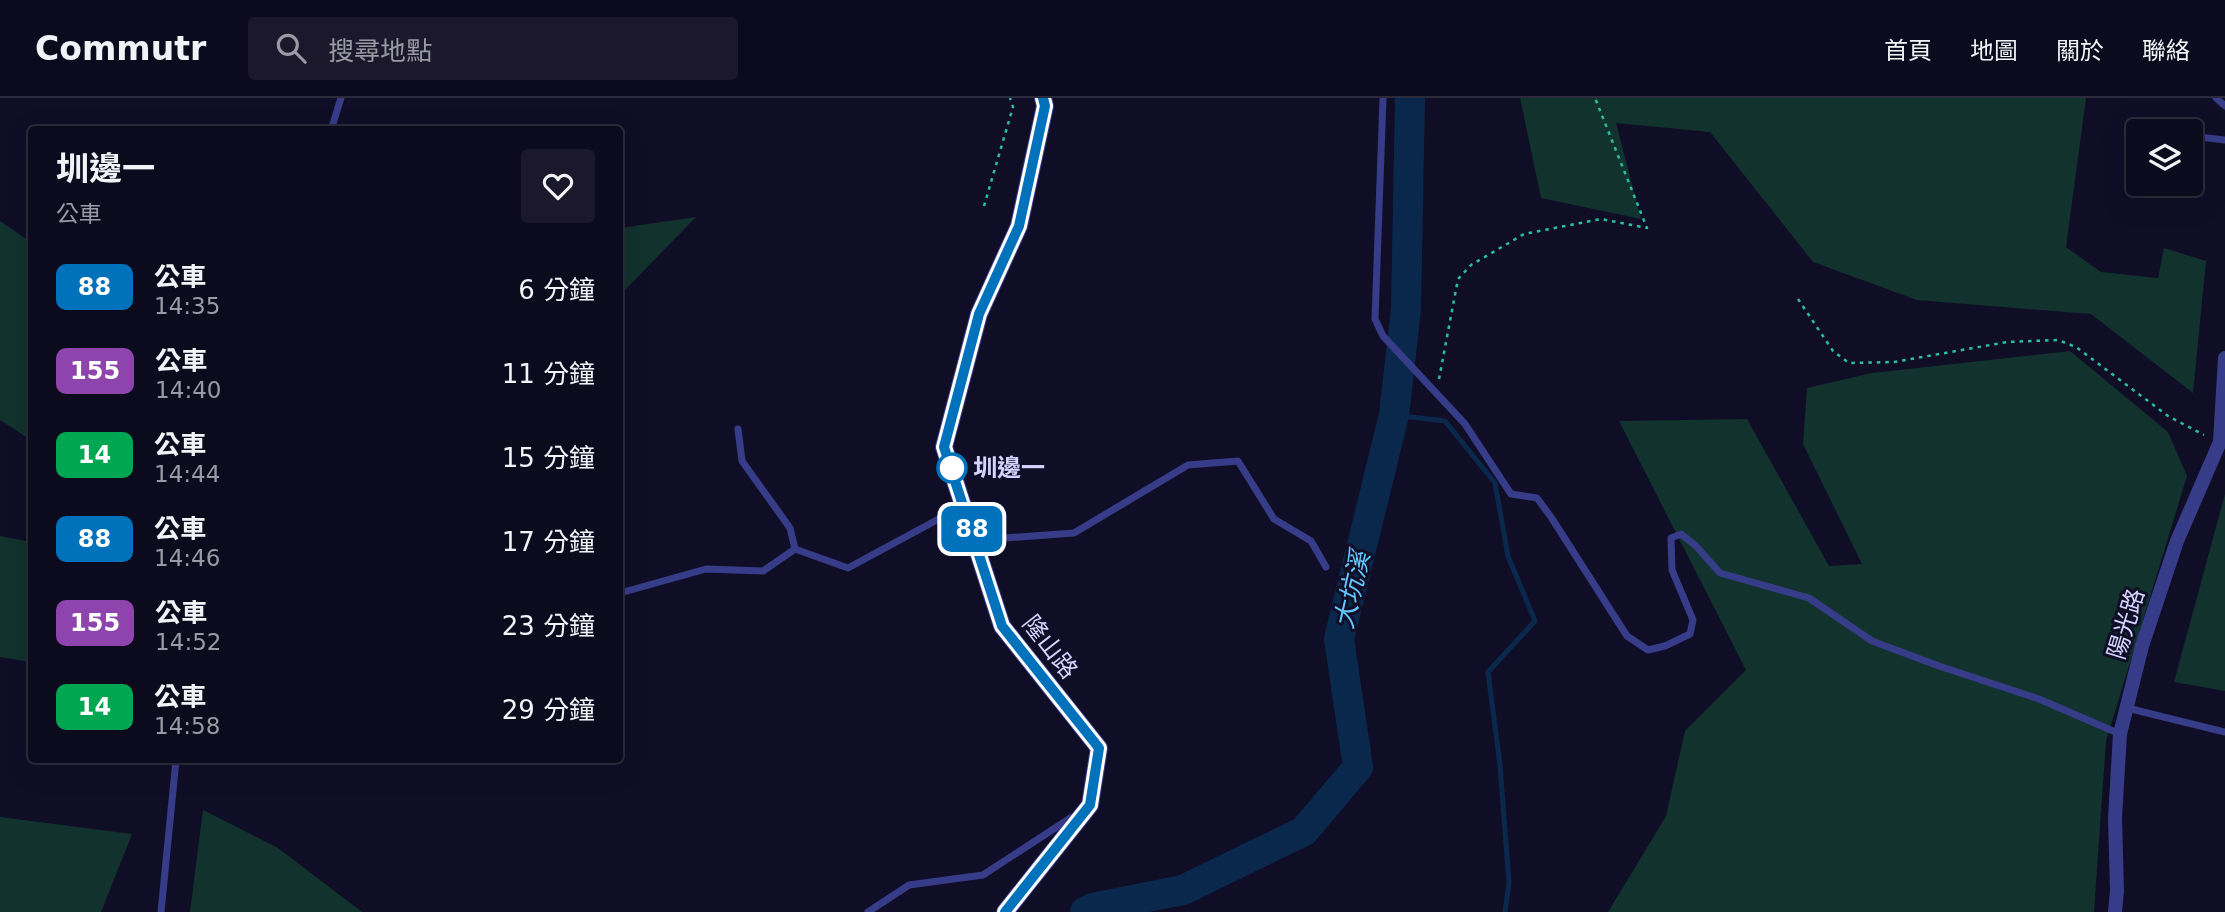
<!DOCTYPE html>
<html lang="zh-TW">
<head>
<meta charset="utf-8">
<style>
	body { margin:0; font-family:"DejaVu Sans","Noto Sans TC",sans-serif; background:#1a182a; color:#f1f3f6; height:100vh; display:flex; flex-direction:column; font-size:26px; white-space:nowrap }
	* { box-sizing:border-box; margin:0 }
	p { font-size:23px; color:#9a9aa4 }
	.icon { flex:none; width:38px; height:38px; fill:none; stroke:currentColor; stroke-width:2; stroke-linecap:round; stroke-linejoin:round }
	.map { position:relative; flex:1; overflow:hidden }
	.sheet { position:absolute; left:28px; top:28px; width:595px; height:637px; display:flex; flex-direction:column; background:#0c0a1d; border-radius:7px; box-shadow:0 7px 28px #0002,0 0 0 2px #2c2b3b }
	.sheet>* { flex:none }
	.badge { padding:0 14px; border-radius:10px; font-size:24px; line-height:46px }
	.fabs { position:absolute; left:2126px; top:21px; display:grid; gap:14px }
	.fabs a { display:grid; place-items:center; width:77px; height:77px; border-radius:7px; background:#0c0a1d; box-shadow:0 7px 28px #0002,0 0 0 2px #2c2b3b; font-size:35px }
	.map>.badge { position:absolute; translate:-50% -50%; box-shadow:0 0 0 4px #fff }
	.round { display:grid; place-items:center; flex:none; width:74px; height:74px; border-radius:7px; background:#1a182a }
	.overview { display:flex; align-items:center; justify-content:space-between; height:119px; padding:0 28px }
	h1 { font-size:33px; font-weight:700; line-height:52px }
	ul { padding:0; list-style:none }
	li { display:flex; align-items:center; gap:21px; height:84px; padding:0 28px }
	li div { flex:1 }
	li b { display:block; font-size:26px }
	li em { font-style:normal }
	li .badge { min-width:77px; font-weight:700; text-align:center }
	header { display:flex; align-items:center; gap:42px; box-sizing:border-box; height:98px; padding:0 35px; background:#0c0a1d; border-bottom:2px solid #2c2b3b }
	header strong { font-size:33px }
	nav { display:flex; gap:38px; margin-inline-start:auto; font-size:24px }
	.search { width:490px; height:63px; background:#1a182a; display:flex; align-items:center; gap:18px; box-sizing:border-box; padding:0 24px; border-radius:7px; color:#9a9aa4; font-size:26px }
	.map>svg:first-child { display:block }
</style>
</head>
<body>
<header>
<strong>Commutr</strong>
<div class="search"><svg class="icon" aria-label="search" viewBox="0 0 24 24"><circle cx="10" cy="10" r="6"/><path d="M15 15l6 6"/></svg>搜尋地點</div>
<nav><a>首頁</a><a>地圖</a><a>關於</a><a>聯絡</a></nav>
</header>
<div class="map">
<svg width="2225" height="814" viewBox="0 0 2225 814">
	<rect width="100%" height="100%" fill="#100e27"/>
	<g fill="#11322d">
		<path d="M1520,0h566l-20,149 35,25 57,6 6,-30 42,13 -13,132 -102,-79 -174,-14 -104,-38 -103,-130 -94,-9 25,96 -100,-21z"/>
		<path d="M696,119l-76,78v-67z"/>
		<path d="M0,123l31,21v198l-31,-20z"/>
		<path d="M2070,253l98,81 19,44 -81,265 -12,171h-486l58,-96 19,-85 61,-61 -127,-249 128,-2 82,147 33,-2 -59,-120 4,-56 65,-15z"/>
		<path d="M2225,396v197l-51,-9z"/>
		<path d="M0,438l31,6v120l-31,-5z"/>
		<path d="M203,712l75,38 84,64h-172z"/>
		<path d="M0,719l132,17 -31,78h-101z"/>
	</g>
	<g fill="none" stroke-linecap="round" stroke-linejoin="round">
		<path stroke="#0a284b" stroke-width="5" d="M1394,317l51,6 50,62 13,73 27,65 -47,51 12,93 9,118 -4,29"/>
		<path stroke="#0a284b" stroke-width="30" d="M1085,814l7,-4 91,-18 121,-59 54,-64 -19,-128 55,-224 12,-106 4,-211"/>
		<g stroke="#29bea6" stroke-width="2.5" stroke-dasharray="3.5 5" stroke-linecap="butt">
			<path d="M984,108l29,-99 -3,-9"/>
			<path d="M1798,201l35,52 16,12 45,-1 113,-20 51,-2 18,7 92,69 36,19"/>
			<path d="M1439,281l19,-100 13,-14 53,-31 77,-15 46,9 -52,-130"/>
		</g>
		<g stroke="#373c89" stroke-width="7">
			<path d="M1383,0l-8,221 8,17 82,88 46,70 26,4 14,19 76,119 21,14 17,-4 25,-12 3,-14 -21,-50 -1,-32 10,-4 15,12 24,27 89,25 63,43 67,25 100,33 81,35"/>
			<path d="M2216,0l9,8"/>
			<path d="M331,32l10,-32"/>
			<path d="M2191,38l34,4"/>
			<path d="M738,331l4,32 48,67 5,21"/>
			<path d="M976,442l98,-7 114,-68 50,-4 36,58 37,22 15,26"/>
			<path d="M620,495l86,-24 57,2 32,-22 53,19 113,-61"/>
			<path d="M2127,610l98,24"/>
			<path d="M161,814l15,-152"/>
			<path d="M868,814l41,-27 74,-10 89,-58"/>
		</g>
		<path stroke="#373c89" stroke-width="14" d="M2115,814l2,-21 -2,-73 5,-84 22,-88 35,-105 43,-99 5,-84"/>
		<path stroke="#373c89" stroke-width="18" d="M1005,814l85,-107 9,-57 -97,-122 -58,-179 35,-133 40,-88 26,-120 -2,-8"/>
	</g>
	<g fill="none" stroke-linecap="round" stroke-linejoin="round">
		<defs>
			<path id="line" d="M1005,814l85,-107 9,-57 -97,-122 -58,-179 35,-133 40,-88 26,-120 -2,-8"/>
		</defs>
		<use href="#line" stroke="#fff" stroke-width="16"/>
		<use href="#line" stroke="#0072bc" stroke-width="10"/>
	</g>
	<circle fill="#fff" stroke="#0072bc" stroke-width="3.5" cx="952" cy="370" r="14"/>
	<g text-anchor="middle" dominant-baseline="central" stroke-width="6" stroke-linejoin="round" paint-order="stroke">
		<g font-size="24" font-weight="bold" fill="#d5d4ff" stroke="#100e27" text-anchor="start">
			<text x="973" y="370">圳邊一</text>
		</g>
		<g font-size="24" fill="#d5d4ff" stroke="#100e27">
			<text transform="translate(2126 526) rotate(-73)">陽光路</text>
			<text transform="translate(1050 549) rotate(52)">隆山路</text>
		</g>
		<g font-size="26" font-style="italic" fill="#62c7ff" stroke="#100e27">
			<text transform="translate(1352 492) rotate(-77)">大坑溪</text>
		</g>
	</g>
</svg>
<div class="fabs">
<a><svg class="icon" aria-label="layers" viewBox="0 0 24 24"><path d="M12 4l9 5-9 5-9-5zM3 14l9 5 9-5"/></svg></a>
</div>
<b class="badge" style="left:972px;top:431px;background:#0072bc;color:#fff">88</b>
<section class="sheet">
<div class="overview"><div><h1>圳邊一</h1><p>公車</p></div><a class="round"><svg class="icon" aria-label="heart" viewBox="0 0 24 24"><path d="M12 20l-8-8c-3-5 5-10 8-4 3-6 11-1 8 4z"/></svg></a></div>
<ul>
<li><span class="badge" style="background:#0072bc;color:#fff">88</span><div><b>公車</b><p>14:35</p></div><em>6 分鐘</em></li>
<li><span class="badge" style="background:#8e44ad;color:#fff">155</span><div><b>公車</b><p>14:40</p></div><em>11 分鐘</em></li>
<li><span class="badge" style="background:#00a651;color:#fff">14</span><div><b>公車</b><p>14:44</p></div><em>15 分鐘</em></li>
<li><span class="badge" style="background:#0072bc;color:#fff">88</span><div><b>公車</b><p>14:46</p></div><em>17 分鐘</em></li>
<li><span class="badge" style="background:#8e44ad;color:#fff">155</span><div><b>公車</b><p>14:52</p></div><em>23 分鐘</em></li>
<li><span class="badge" style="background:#00a651;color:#fff">14</span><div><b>公車</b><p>14:58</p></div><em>29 分鐘</em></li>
</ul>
</section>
</div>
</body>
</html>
